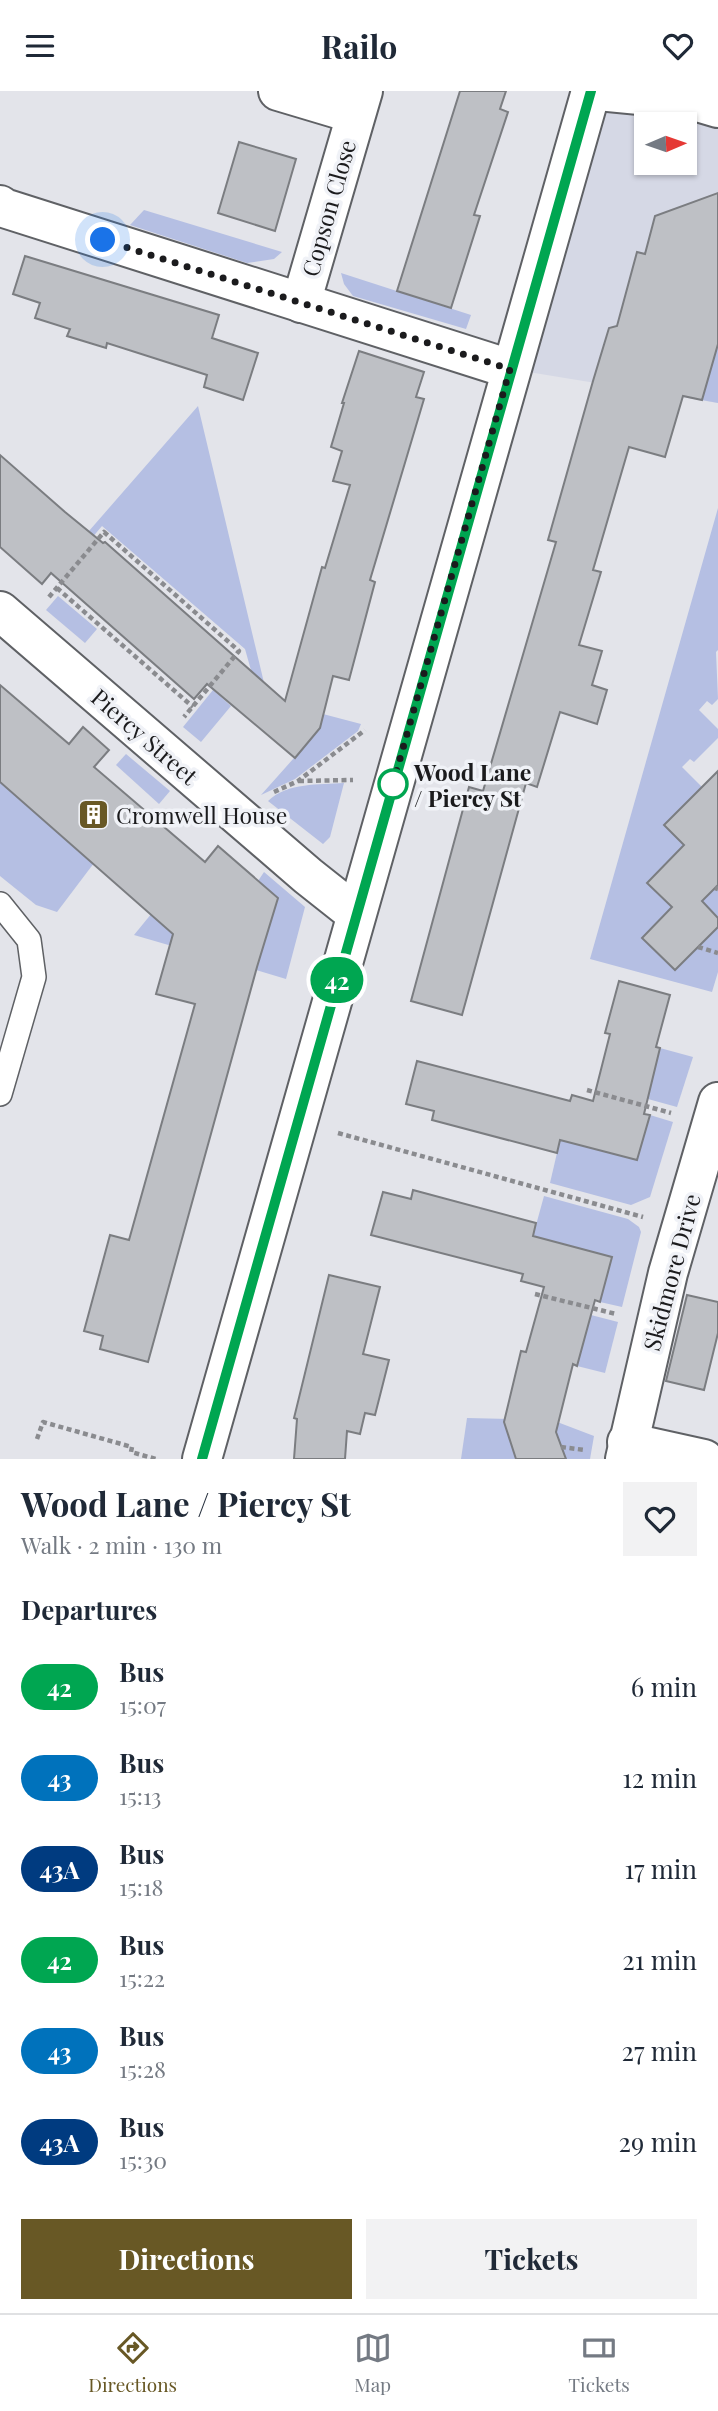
<!DOCTYPE html>
<html lang="en">
<head>
<meta charset="utf-8">
<style>
	body { margin:0; font-family:"Playfair Display",serif; background:#f2f2f3; color:#1f2937; height:100vh; display:flex; flex-direction:column; font-size:26px; white-space:nowrap }
	* { box-sizing:border-box; margin:0 }
	p { font-size:23px; color:#747a83 }
	.icon { flex:none; width:38px; height:38px; fill:none; stroke:currentColor; stroke-width:2; stroke-linecap:round; stroke-linejoin:round }
	.map { position:relative; height:1368px; overflow:hidden }
	.sheet { display:flex; flex-direction:column; background:#fff; flex:1 }
	.sheet>* { flex:none }
	.badge { padding:0 14px; border-radius:23px; font-size:24px; line-height:46px }
	.needle { width:46px; rotate:88deg }
	.tools { position:absolute; left:634px; top:21px; display:grid; gap:14px }
	.tools a { display:grid; place-items:center; width:63px; height:63px; border-radius:0px; background:#fff; box-shadow:0 2px 5px #0004; font-size:35px }
	.you { position:absolute; width:35px; height:35px; margin:-18px; border:5px solid #fff; border-radius:50%; background:#1a73e8; box-shadow:0 0 0 10px #1a73e833 }
	.map>.badge { position:absolute; translate:-50% -50%; box-shadow:0 0 0 4px #fff }
	h2 { padding:0 21px; font-size:26px; line-height:63px }
	.round { display:grid; place-items:center; flex:none; width:74px; height:74px; border-radius:0px; background:#f2f2f3 }
	.head { display:flex; align-items:center; justify-content:space-between; height:119px; padding:0 21px }
	h1 { font-size:33px; font-weight:700; line-height:52px }
	.cta { display:flex; gap:14px; margin-top:auto; padding:14px 21px }
	.cta a { flex:1; height:80px; border-radius:0px; background:#685825; color:#fff; font-size:28px; font-weight:700; line-height:80px; text-align:center }
	.cta a+a { background:#f2f2f3; color:#1f2937 }
	ul { padding:0; list-style:none }
	li { display:flex; align-items:center; gap:21px; height:91px; padding:0 21px }
	li div { flex:1 }
	li b { display:block; font-size:26px }
	li em { font-style:normal }
	li .badge { min-width:77px; font-weight:700; text-align:center }
	header { display:flex; justify-content:space-between; align-items:center; height:91px; padding:0 21px; background:#fff; font-size:32px; font-weight:700 }
	.menu { display:flex; justify-content:space-around; align-items:center; height:98px; border-top:2px solid #e0e1e3; background:#fff; font-size:19px; color:#747a83 }
	.menu a { display:grid; justify-items:center; gap:4px }
	.menu .on { color:#685825 }
	.map>svg:first-child { display:block }
</style>
</head>
<body>
<header><svg class="icon" aria-label="menu" viewBox="0 0 24 24"><path d="M4 6h16M4 12h16M4 18h16"/></svg>Railo<svg class="icon" aria-label="heart" viewBox="0 0 24 24"><path d="M12 20l-8-8c-3-5 5-10 8-4 3-6 11-1 8 4z"/></svg></header>
<div class="map">
<svg width="718" height="1368" viewBox="0 0 718 1368">
	<rect width="100%" height="100%" fill="#e3e4ea"/>
	<path fill="#d5d8e5" fill-rule="evenodd" d="M591,0h127v312l-208,-34zM646,33h38v39h-38z"/>
	<g fill="#b5bfe3">
		<path d="M144,119l138,42 -8,7 -27,4 -117,-38z"/>
		<path d="M341,182l130,42 -5,14 -113,-33 -9,-12z"/>
		<path d="M718,253v59l-16,-3z"/>
		<path d="M198,315l67,281 -7,8 -13,-46 -143,-123 -38,45 11,-24z"/>
		<path d="M718,417v142l-2,2 2,47 -6,6 -5,-4 -8,9 19,19v9l-24,24 -4,-3 -8,8 24,24 -17,59 -41,33 24,24 -30,31 33,32 43,-43v45l-6,20 -122,-33z"/>
		<path d="M58,505l39,33 -12,14 -39,-33z"/>
		<path d="M213,599l18,16 -30,36 -18,-15z"/>
		<path d="M323,623l38,10 -3,7 -63,48 -34,16 57,-64z"/>
		<path d="M126,663l44,37 -11,13 -43,-39z"/>
		<path d="M0,691l94,81 -37,49 -21,-7 -36,-29z"/>
		<path d="M344,692l-14,54 -7,7 -55,-43c20,-19 51,-16 76,-18z"/>
		<path d="M264,781l41,35 -19,72 -30,-9 22,-72 -20,-17z"/>
		<path d="M718,794v33l-8,-8h-16z"/>
		<path d="M152,822l44,40 -62,-18z"/>
		<path d="M660,957l33,9 -16,50 -29,-8z"/>
		<path d="M650,1024l23,7 -23,75 -19,8 -81,-22 10,-43z"/>
		<path d="M544,1105l84,23 11,8 2,5 -19,75 -22,-5 11,-45 -78,-21z"/>
		<path d="M591,1224l27,7 -13,51 -28,-7z"/>
		<path d="M467,1327l85,2 42,16 -4,23h-129z"/>
	</g>
	<g fill="#bec0c5" stroke="#7b7d81" stroke-width="2">
		<path d="M460,0h46l-6,18 8,3 -34,103 6,1 -29,92 -54,-17z"/>
		<path d="M239,51l57,17 -21,72 -57,-18z"/>
		<path d="M718,102v151l-16,56 -19,-4 -18,61 -36,-10 -36,123 8,2 -22,73 23,6 -10,34 15,5 -10,34 -37,-12 -23,75 -11,-4 -64,232 -51,-14 58,-214 14,4 73,-249 -8,-2 45,-159 16,-53 8,-2 20,-74 8,2 10,-38z"/>
		<path d="M25,165l194,59 -7,23 46,15 -15,47 -39,-13 3,-12 -100,-32 -1,5 -39,-12 3,-7 -35,-11 5,-15 -27,-9z"/>
		<path d="M359,260l65,21 -8,25 8,2 -54,181 5,2 -26,98 -16,-4 -13,52 -25,30 -88,-74 -13,15 -143,-126 -9,11 -42,-37v-92l65,57 38,31 2,-1 180,159 37,-134 3,1 25,-83 -17,-4 9,-30 -11,-4 13,-44h-2z"/>
		<path d="M0,594l69,59 14,-17 26,23 -15,17 111,95 13,-16 60,52 -21,69 -109,395 -48,-13 3,-13 -19,-5 26,-96 19,5 66,-236 -39,-10 17,-60 -173,-152z"/>
		<path d="M718,680v114l-16,16 16,17v9l-43,43 -33,-32 30,-31 -25,-24 37,-38 -20,-20z"/>
		<path d="M619,890l51,14 -14,52 4,1 -16,66 6,1 -13,45 -77,-20 -3,13 -125,-33 2,-9 -28,-7 11,-43 153,40 2,-6 21,6 17,-67 -5,-1z"/>
		<path d="M413,1099l123,33 -3,13 79,21 -12,45 -5,-2 -18,66 -4,-2 -17,68 10,27h-50l-12,-37 17,-71 5,1 18,-65 -23,-6 2,-7 -152,-39 12,-43 28,7z"/>
		<path d="M329,1184l51,12 -17,67 26,6 -14,55 -10,-2 -5,21 -13,-3 -2,28h-51l3,-40 -3,-1z"/>
		<path d="M687,1204l31,7v31l-14,57 -38,-9z"/>
	</g>
	<g fill="none" stroke-linecap="round" stroke-linejoin="round">
		<defs>
			<path id="service" d="M0,813l29,36 5,37 -34,117"/>
			<g id="minor">
				<path d="M278,0l77,23"/>
				<path d="M0,114l4,3 506,161"/>
				<path d="M301,212l62,-212"/>
				<path d="M0,520l308,265 48,38"/>
				<path d="M627,1351l77,17"/>
				<path d="M625,1368l43,-186 50,-171"/>
			</g>
			<g id="tertiary">
				<path d="M598,0l93,9 27,8"/>
				<path d="M202,1368l389,-1368"/>
			</g>
		</defs>
		<use href="#service" stroke="#5f6165" stroke-width="26"/>
		<use href="#minor" stroke="#5f6165" stroke-width="42"/>
		<use href="#tertiary" stroke="#5f6165" stroke-width="42"/>
		<g stroke="#8a8b8f" stroke-width="4.5" stroke-dasharray="5 3.5" stroke-linecap="butt">
			<path d="M57,497l136,119"/>
			<path d="M49,506l55,-65 135,119 -55,66"/>
			<path d="M299,690l54,-1"/>
			<path d="M274,701l24,-11 67,-51"/>
			<path d="M715,797l3,1"/>
			<path d="M698,856l20,6"/>
			<path d="M587,999l84,23"/>
			<path d="M338,1042l305,84"/>
			<path d="M535,1203l81,20"/>
			<path d="M37,1348l6,-17 89,25 -1,5 25,7"/>
			<path d="M561,1356l24,3"/>
		</g>
		<use href="#service" stroke="#fff" stroke-width="23"/>
		<use href="#minor" stroke="#fff" stroke-width="38"/>
		<use href="#tertiary" stroke="#fff" stroke-width="38"/>
	</g>
	<g fill="none" stroke-linecap="round" stroke-linejoin="round">
		<defs>
			<path id="line" d="M202,1368l389,-1368"/>
		</defs>
		<use href="#line" stroke="#fff" stroke-width="16"/>
		<use href="#line" stroke="#00a651" stroke-width="10"/>
		<path stroke="#1b1b1d" stroke-width="7" stroke-dasharray="0 12.6" d="M103,149l407,129 -118,418 1,-3"/>
	</g>
	<defs>
		<symbol id="building-square" viewBox="-11 -11 22 22"><rect x="-9" y="-9" width="18" height="18" rx="4" fill="#685825" stroke="#f0f2f7"/><path d="M-4-6H4V6H1V3H-1V6H-4ZM-2.5-4.3h1.7v1.8h-1.7ZM.8-4.3h1.7v1.8H.8ZM-2.5-1h1.7V.8h-1.7ZM.8-1h1.7V.8H.8Z" fill="#fff"/></symbol>
	</defs>
	<g fill-rule="evenodd">
		<use href="#building-square" x="76" y="706" width="35" height="35"/>
	</g>
	<circle fill="#fff" stroke="#00a651" stroke-width="3.5" cx="393" cy="693" r="14"/>
	<g text-anchor="middle" dominant-baseline="central" stroke-width="7" stroke-linejoin="round" paint-order="stroke">
		<g font-size="23" fill="#1b1b1d" stroke="#f0f2f7">
			<text transform="translate(328 117) rotate(-74)">Copson Close</text>
			<text transform="translate(145 645) rotate(41)">Piercy Street</text>
			<text transform="translate(671 1181) rotate(-75)">Skidmore Drive</text>
		</g>
		<g font-size="23" font-weight="bold" fill="#1b1b1d" stroke="#f0f2f7" text-anchor="start">
			<text x="414" y="680">Wood Lane<tspan x="414" dy="26">/ Piercy St</tspan></text>
		</g>
		<g font-size="23" fill="#1b1b1d" stroke="#f0f2f7" text-anchor="start">
			<text x="116" y="723">Cromwell House</text>
		</g>
	</g>
</svg>
<div class="tools">
<a><svg class="needle" viewBox="-14 -14 28 28"><path d="M0-13l5 13h-10z" fill="#e53935"/><path d="M0 13l5-13h-10z" fill="#747a83"/></svg></a>
</div>
<div class="you" style="left:103px;top:149px"></div>
<b class="badge" style="left:337px;top:889px;background:#00a651;color:#fff">42</b>
</div>
<section class="sheet">
<div class="head"><div><h1>Wood Lane / Piercy St</h1><p>Walk · 2 min · 130 m</p></div><a class="round"><svg class="icon" aria-label="heart" viewBox="0 0 24 24"><path d="M12 20l-8-8c-3-5 5-10 8-4 3-6 11-1 8 4z"/></svg></a></div>
<h2>Departures</h2>
<ul>
<li><span class="badge" style="background:#00a651;color:#fff">42</span><div><b>Bus</b><p>15:07</p></div><em>6 min</em></li>
<li><span class="badge" style="background:#0072bc;color:#fff">43</span><div><b>Bus</b><p>15:13</p></div><em>12 min</em></li>
<li><span class="badge" style="background:#003b80;color:#fff">43A</span><div><b>Bus</b><p>15:18</p></div><em>17 min</em></li>
<li><span class="badge" style="background:#00a651;color:#fff">42</span><div><b>Bus</b><p>15:22</p></div><em>21 min</em></li>
<li><span class="badge" style="background:#0072bc;color:#fff">43</span><div><b>Bus</b><p>15:28</p></div><em>27 min</em></li>
<li><span class="badge" style="background:#003b80;color:#fff">43A</span><div><b>Bus</b><p>15:30</p></div><em>29 min</em></li>
</ul>
<div class="cta"><a>Directions</a><a>Tickets</a></div>
</section>
<nav class="menu">
<a class="on"><svg class="icon" aria-label="directions" viewBox="0 0 24 24"><path d="M12 3l9 9-9 9-9-9zM9 14v-3h6M13 9l2 2-2 2"/></svg>Directions</a>
<a><svg class="icon" aria-label="map" viewBox="0 0 24 24"><path d="M3 6l6-2 6 2 6-2v14l-6 2-6-2-6 2zM9 4v14M15 6v14"/></svg>Map</a>
<a><svg class="icon" aria-label="tickets" viewBox="0 0 24 24"><path d="M3 7h18v10H3zM15 7v10"/></svg>Tickets</a>
</nav>
</body>
</html>
